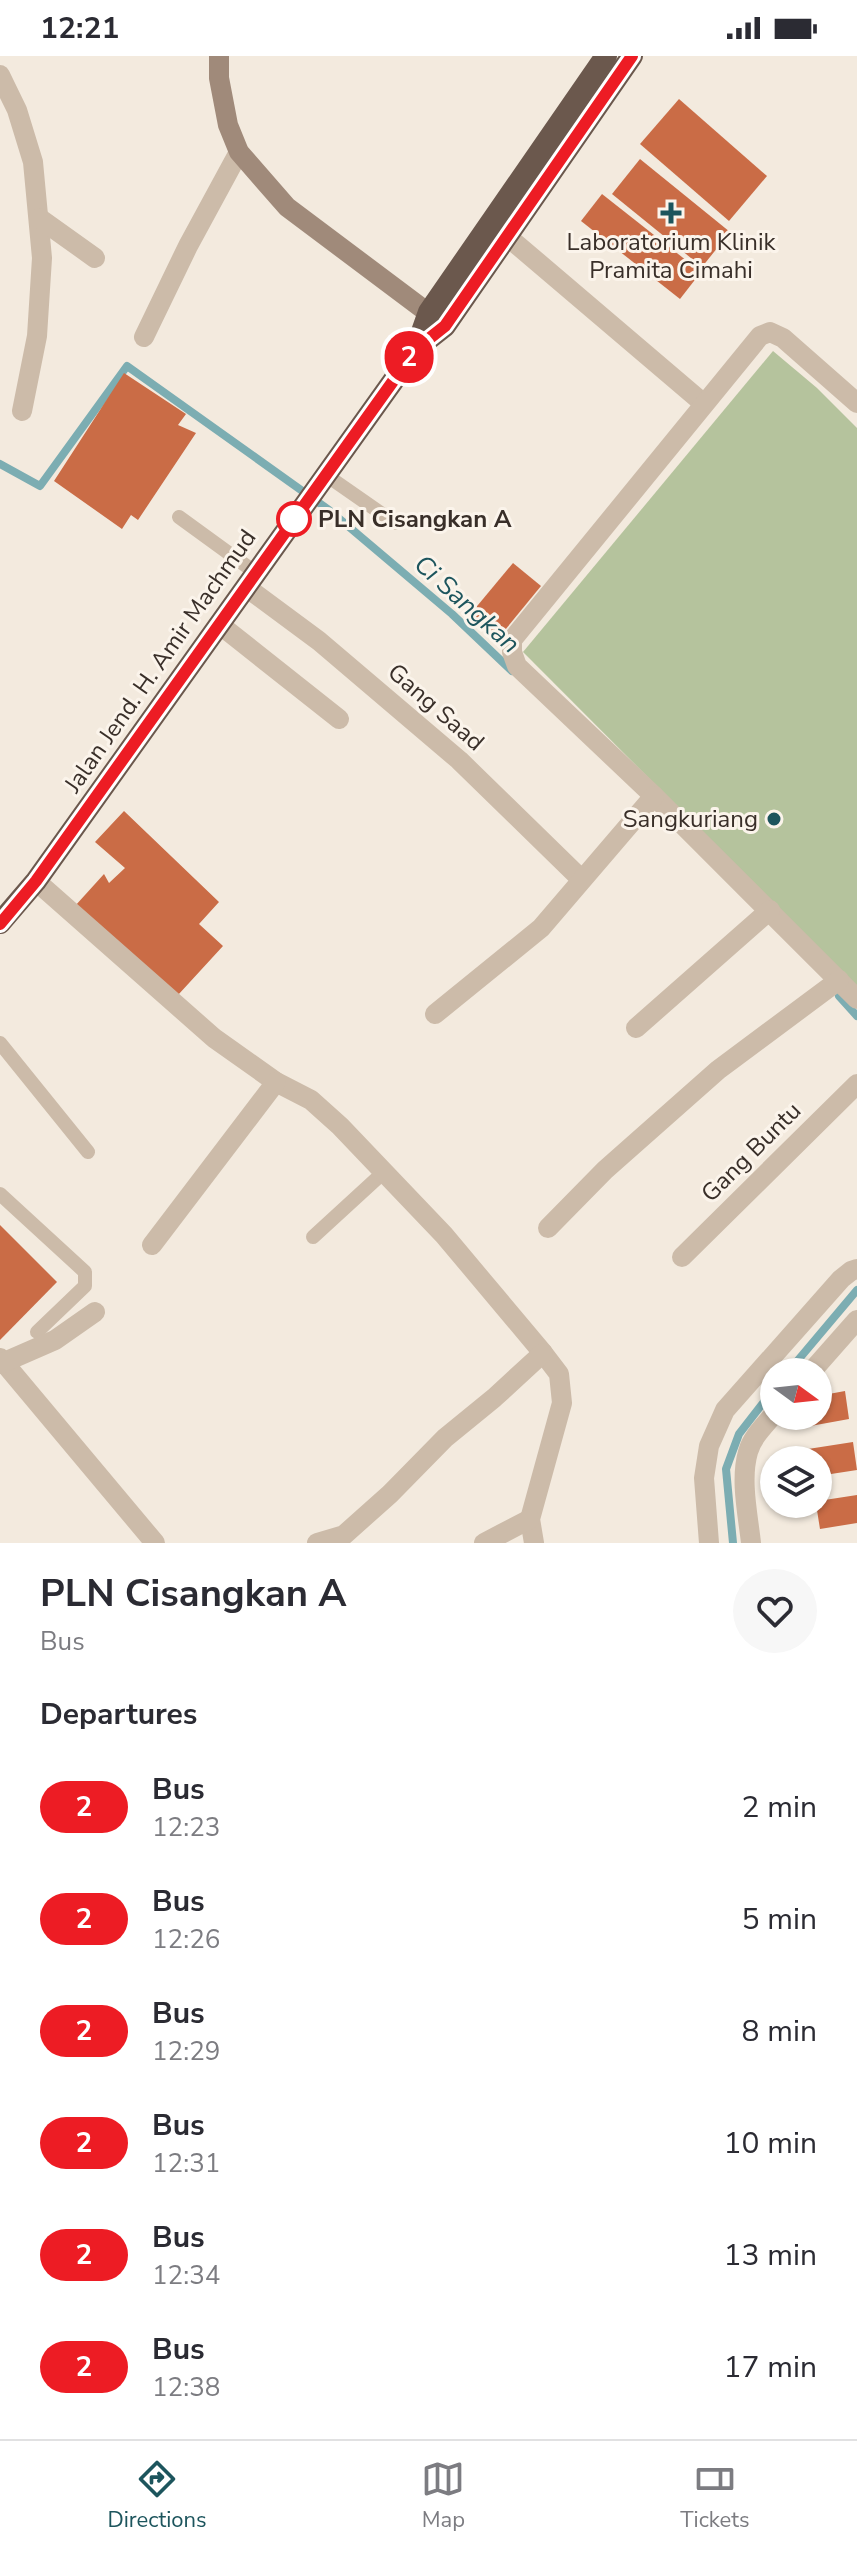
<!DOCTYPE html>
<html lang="en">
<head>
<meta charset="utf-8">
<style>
	body { margin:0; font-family:"Nunito Sans",sans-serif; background:#f7f7f7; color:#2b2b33; height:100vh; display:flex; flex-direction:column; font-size:30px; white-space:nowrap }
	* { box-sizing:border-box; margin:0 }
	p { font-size:26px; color:#7c7c81 }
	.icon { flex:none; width:44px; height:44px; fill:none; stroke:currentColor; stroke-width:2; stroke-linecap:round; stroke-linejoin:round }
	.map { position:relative; height:1487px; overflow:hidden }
	.details { display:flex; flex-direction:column; background:#fff; flex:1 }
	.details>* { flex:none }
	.badge { padding:0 16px; border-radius:26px; font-size:28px; line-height:52px }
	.needle { width:52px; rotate:105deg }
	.buttons { position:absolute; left:760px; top:1302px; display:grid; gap:16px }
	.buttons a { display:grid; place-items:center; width:72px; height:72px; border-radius:50%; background:#fff; box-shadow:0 2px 6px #0004; font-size:40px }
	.map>.badge { position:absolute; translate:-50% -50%; box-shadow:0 0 0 4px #fff }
	h2 { padding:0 40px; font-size:30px; line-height:72px }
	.round { display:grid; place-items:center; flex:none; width:84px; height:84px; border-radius:42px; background:#f7f7f7 }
	.overview { display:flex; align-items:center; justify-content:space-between; height:136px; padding:0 40px }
	h1 { font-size:38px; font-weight:700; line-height:60px }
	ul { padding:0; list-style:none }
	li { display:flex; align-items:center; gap:24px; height:112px; padding:0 40px }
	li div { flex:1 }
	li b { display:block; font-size:30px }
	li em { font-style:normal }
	li .badge { min-width:88px; font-weight:700; text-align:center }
	.status { display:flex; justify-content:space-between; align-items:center; height:56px; padding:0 40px; background:#fff; direction:ltr }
	.status svg { height:22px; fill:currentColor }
	.dock { display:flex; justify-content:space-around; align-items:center; height:112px; border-top:2px solid #e1e1e2; background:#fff; font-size:22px; color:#7c7c81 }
	.dock a { display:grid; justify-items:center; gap:4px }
	.dock .current { color:#1d555d }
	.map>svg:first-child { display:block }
</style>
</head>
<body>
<div class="status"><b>12:21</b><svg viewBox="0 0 49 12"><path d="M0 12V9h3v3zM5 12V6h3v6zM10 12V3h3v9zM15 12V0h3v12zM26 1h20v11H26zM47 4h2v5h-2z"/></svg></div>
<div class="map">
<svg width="857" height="1487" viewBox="0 0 857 1487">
	<rect width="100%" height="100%" fill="#f3eade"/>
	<path fill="#b5c39d" d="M773,295l44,37 40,40v559l-334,-335z"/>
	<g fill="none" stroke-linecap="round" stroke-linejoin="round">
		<g stroke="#7cadb2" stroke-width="8">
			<path d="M0,408l40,22 87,-120 202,144 123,104 60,57"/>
			<path d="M839,940l18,20"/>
			<path d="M788,1316l69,-82"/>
			<path d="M733,1487l-7,-74 13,-35 35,-45"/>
		</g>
	</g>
	<g fill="#ca6c46">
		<path d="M679,43l88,77 -38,45 -89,-77z"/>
		<path d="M640,103l90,73 -28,35 -90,-73z"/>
		<path d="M602,138l99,78 -21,27 -99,-78z"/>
		<path d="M124,317l62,41 -8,11 18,8 -58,87 -7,-5 -9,14 -68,-48z"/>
		<path d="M513,507l28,23 -45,55 -28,-24z"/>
		<path d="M124,755l95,91 -20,22 24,22 -45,49 -103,-89 29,-32 5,9 16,-15 -30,-26z"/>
		<path d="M0,1169l57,57 -57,58z"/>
		<path d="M845,1335l4,28 -44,8 -1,-11h14v-20z"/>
		<path d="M853,1386l4,28 -39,6v-16h-8l-2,-11z"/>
		<path d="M857,1439v28l-37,6 -4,-25 2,-3z"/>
	</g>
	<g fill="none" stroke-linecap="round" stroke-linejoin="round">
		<g stroke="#ccbba9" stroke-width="14">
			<path d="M326,419l69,48"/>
			<path d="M179,461l77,56"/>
			<path d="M0,987l88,109"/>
			<path d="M0,1138l85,78v14l-48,46"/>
			<path d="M313,1181l72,-66"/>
		</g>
		<g stroke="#ccbba9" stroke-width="20">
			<path d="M0,19l17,35 16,52 9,96 -5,78 -15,75"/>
			<path d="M39,162l56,40"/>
			<path d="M508,181l195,166"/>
			<path d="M144,281l44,-91 51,-94"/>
			<path d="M857,347l-74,-65 -13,-6 -10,4 -248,304v12l5,14 137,130 203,203"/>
			<path d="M246,531l73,54 140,119 122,119"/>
			<path d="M219,568l120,95"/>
			<path d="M36,825l178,157 62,44 35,18 29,26 104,109 99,118 16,21 3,29 -32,116 4,24"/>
			<path d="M435,958l106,-86 113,-132"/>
			<path d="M636,972l134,-118"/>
			<path d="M548,1172l57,-58 113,-100 121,-90"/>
			<path d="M152,1189l124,-163"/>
			<path d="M682,1201l175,-173"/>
			<path d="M0,1302l155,185"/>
			<path d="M0,1308l55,-24 40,-28"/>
			<path d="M811,1316l46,-52"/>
			<path d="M317,1487l27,-8 46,-41 55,-56 49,-40 49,-45"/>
			<path d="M484,1487l46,-24"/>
			<path d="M709,1487l-5,-65 5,-32 16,-36 116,-131 10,-8 6,-2"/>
			<path d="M751,1487c-3,-28 -11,-63 -3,-91 4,-15 17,-27 26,-38"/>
		</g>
		<path stroke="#a08a7a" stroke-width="20" d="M219,0v22l9,47 11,27 48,55 152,114"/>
		<g stroke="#6b584d" stroke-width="22">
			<path d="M417,292l28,-22 187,-270"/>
			<path d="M0,867l36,-42 380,-532 13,-37 177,-256"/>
		</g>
	</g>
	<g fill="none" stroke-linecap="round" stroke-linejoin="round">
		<defs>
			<path id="line" d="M0,868l36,-43 380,-532 29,-23 187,-270"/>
		</defs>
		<use href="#line" stroke="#fff" stroke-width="18"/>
		<use href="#line" stroke="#ed1c24" stroke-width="12"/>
	</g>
	<g fill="#1d555d" stroke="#fbf4eb" stroke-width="3">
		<path d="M667 145h8v8h8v8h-8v8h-8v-8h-8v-8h8z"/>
		<circle cx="774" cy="763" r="8"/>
	</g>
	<circle fill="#fff" stroke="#ed1c24" stroke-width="4" cx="294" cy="463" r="16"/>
	<g text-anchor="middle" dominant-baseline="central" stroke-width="6" stroke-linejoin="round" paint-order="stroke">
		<g font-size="24" fill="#392f29" stroke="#fbf4eb">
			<text x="671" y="186">Laboratorium Klinik<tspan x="671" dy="28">Pramita Cimahi</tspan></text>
			<text x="758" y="763" text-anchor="end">Sangkuriang</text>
		</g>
		<g font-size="24" font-weight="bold" fill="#392f29" stroke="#fbf4eb" text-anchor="start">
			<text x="318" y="463">PLN Cisangkan A</text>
		</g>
		<g font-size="24" fill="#392f29" stroke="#fbf4eb">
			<text transform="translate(160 605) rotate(-55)">Jalan Jend. H. Amir Machmud</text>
			<text transform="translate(436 651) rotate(41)">Gang Saad</text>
			<text transform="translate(751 1096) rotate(-45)">Gang Buntu</text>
		</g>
		<g font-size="26" font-style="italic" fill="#1d555d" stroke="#fbf4eb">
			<text transform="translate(467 548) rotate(42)">Ci Sangkan</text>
		</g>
	</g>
</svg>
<div class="buttons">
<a><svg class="needle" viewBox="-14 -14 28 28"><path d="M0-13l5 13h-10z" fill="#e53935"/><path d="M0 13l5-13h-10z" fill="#7c7c81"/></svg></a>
<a><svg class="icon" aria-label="layers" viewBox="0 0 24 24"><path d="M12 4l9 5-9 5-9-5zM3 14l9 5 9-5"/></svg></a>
</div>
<b class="badge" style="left:409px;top:301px;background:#ed1c24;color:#fff">2</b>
</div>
<section class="details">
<div class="overview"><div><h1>PLN Cisangkan A</h1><p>Bus</p></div><a class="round"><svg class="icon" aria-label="heart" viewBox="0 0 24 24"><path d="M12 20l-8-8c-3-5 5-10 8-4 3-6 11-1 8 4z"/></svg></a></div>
<h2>Departures</h2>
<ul>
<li><span class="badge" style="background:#ed1c24;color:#fff">2</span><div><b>Bus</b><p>12:23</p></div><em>2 min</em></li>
<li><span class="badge" style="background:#ed1c24;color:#fff">2</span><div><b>Bus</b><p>12:26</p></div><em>5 min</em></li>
<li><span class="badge" style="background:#ed1c24;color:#fff">2</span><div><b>Bus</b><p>12:29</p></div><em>8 min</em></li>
<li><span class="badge" style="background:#ed1c24;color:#fff">2</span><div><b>Bus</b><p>12:31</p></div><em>10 min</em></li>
<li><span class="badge" style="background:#ed1c24;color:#fff">2</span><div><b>Bus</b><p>12:34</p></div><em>13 min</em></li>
<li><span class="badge" style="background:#ed1c24;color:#fff">2</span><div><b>Bus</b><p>12:38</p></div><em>17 min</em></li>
</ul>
</section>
<nav class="dock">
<a class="current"><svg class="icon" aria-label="directions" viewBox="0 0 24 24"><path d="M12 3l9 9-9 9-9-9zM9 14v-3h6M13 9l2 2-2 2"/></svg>Directions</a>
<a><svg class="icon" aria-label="map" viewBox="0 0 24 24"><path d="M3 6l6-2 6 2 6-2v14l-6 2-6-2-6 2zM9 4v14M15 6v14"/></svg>Map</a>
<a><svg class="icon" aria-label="tickets" viewBox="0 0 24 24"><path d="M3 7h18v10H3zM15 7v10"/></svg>Tickets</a>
</nav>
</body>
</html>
